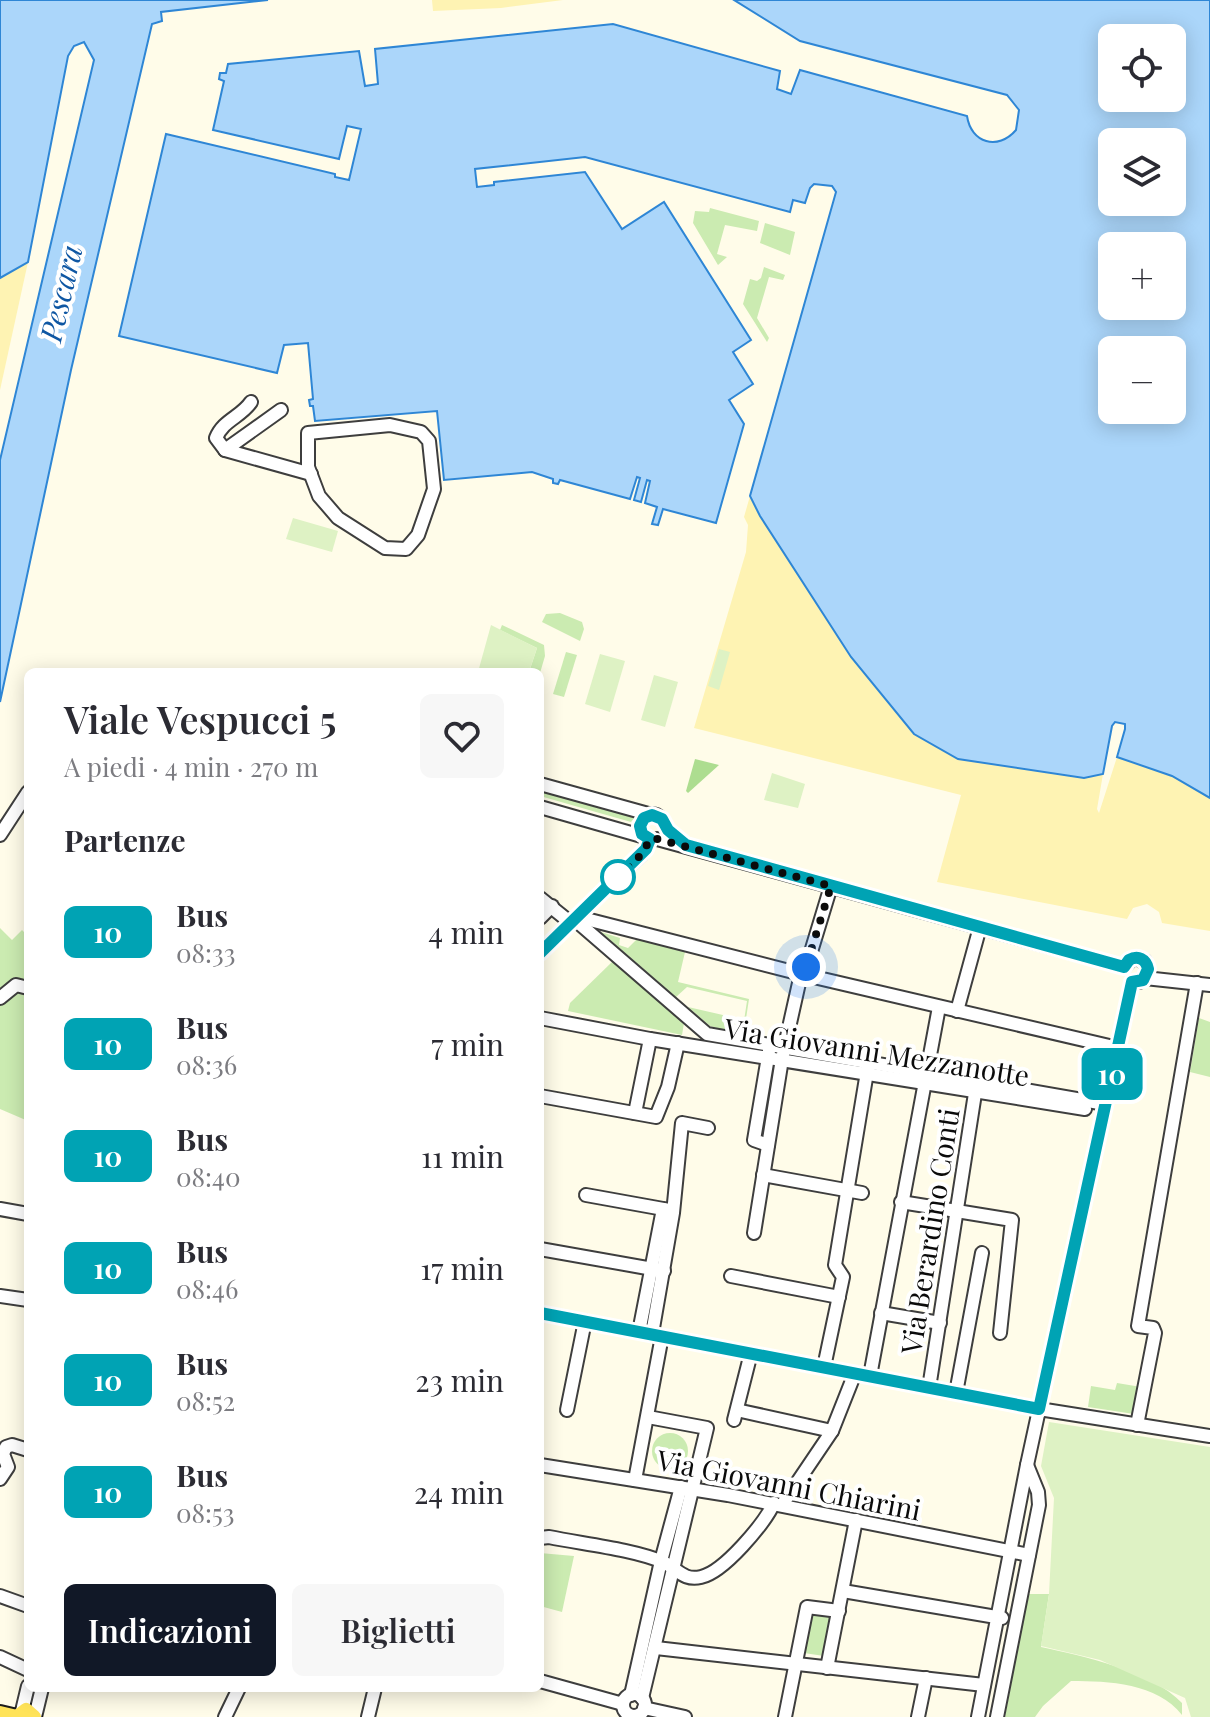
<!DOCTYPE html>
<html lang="it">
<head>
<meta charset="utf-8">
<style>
	body { margin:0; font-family:"Playfair Display",serif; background:#f7f7f7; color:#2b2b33; height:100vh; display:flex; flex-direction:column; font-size:30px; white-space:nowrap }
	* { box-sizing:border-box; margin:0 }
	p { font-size:26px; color:#7c7c81 }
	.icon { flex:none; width:44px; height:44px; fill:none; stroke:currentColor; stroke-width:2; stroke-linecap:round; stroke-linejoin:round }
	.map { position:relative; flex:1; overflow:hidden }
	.panel { position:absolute; left:24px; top:668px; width:520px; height:1024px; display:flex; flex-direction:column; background:#fff; border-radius:12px; box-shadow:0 4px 20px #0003 }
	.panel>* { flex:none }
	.badge { padding:0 16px; border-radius:12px; font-size:28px; line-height:52px }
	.buttons { position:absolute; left:1098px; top:24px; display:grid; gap:16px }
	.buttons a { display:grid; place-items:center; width:88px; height:88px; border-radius:12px; background:#fff; box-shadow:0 4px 20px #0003; font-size:40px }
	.you { position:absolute; width:40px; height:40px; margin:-20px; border:6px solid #fff; border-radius:50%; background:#1a73e8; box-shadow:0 0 0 12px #1a73e833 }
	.map>.badge { position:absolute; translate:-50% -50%; box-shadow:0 0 0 4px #fff }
	h2 { padding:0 40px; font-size:30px; line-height:72px }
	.round { display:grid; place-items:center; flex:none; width:84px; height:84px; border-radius:12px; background:#f7f7f7 }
	.summary { display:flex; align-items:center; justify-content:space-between; height:136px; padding:0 40px }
	h1 { font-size:38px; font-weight:600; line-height:60px }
	.cta { display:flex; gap:16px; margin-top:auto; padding:16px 40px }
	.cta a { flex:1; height:92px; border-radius:12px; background:#111827; color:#fff; font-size:32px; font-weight:600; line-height:92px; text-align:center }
	.cta a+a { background:#f7f7f7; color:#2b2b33 }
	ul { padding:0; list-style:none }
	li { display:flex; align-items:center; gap:24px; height:112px; padding:0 40px }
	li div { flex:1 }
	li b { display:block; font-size:30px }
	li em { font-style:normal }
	li .badge { min-width:88px; font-weight:700; text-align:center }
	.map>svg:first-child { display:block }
</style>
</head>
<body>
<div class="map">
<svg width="1210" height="1717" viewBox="0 0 1210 1717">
	<rect width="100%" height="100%" fill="#fffce9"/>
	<g fill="#cbebb1">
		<path d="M710,208l49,13 -2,10 -32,-6 -8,29 10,3 -9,8 -25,-42 2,-12 14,1z"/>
		<path d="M765,223l30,9 -5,23 -30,-12z"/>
		<path d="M764,267l21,8 -2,5 -14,-3 -12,41 12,20 -2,4 -24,-38 7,-25 7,2 4,-3z"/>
		<path d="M560,613l22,9 2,7 -4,12 -38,-19 4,-8z"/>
		<path d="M502,625l42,20 1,11 -5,17 -11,-1 8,-24 -37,-18z"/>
		<path d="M566,652l11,3 -13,42 -11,-3z"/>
		<path d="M540,789l92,26 3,2 -4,5 -91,-26z"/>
		<path d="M0,928l12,12 10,-10 6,6v50l-28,8z"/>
		<path d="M601,932l19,6 -1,7 9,3 9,-9 48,13 -7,30 71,17 -5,33 21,6 -23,-4 5,-33 -60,-14 -11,10z"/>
		<path d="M613,961l71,62 -2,12 -114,-24 2,-8z"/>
		<path d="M22,989l6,4v128l-28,-12v-105l12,-12z"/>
		<path d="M688,1007l48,11 -2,15 -24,-7z"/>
		<path d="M1199,1018l11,4v55l-20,-5z"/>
		<path d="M1117,1383l24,4 -7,27 -46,-7 3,-21 24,4z"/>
		<circle cx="670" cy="1451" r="18"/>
		<path d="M540,1553l34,3 -12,56 -22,-6z"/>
		<path d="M1028,1594h21l-8,53c42,9 111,24 141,56v12c-25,-32 -73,-34 -111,-34l-28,25 -8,11h-30z"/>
		<path d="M811,1610l20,4 -7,42 -20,-3z"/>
	</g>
	<path fill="#addd90" d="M695,759l24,6 -31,28 -2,-2z"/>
	<g fill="#fef3b3">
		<path d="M432,0h131l-62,8 -68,3z"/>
		<path d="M28,262l-28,128v-112z"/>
		<path d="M750,496l10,20 91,141 233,121 19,-4 -6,35 2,4 18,-56 55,19 38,22v133l-48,-8 -3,-11 -12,-8 -14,4 -6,11 -190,-37 24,-87 -267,-67 52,-176 2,-27 -4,-8z"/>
	</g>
	<g fill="#def2c4">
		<path d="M293,518l45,13 -6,21 -46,-13z"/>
		<path d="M491,625l46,23 -8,24h-51z"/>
		<path d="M719,649l11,3 -11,38 -11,-4z"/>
		<path d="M600,654l25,7 -15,51 -25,-8z"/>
		<path d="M654,675l24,7 -13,45 -24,-7z"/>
		<path d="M772,773l33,11 -7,24 -34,-8z"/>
		<path d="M1049,1422l161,25v270h-19l-6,-19 -85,-38 -59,-14 8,-52 5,-96 -13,-32z"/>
	</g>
	<g fill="#abd6fa" stroke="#2e86d5" stroke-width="2" fill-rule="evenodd">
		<path d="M0,0h268l-107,12 1,9 -10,3 -81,346 -71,332v-242l94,-400 -10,-18 -10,4 -6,10 -40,206 -28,16z"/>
		<path d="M734,0h476v798l-38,-22 -55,-19 8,-28v-5l-10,-2 -3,4 -9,48 -19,4 -126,-19 -44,-25 -63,-77 -91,-141 -10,-20 86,-304 -4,-6 -18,-2 -4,4 -5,15 -12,-3 -3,12 -205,-55 -110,12 2,18 17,-2v-3l91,-10 37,57 42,-27 87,138 -18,12 20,32 -24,16 15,24 -28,99 -53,-14 -5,16 -6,-1 5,-17 -12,-4 5,-22 -3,-1 -6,22 -7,-2 6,-22 -3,-1 -7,22 -70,-19 -2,4 -5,-1v-4l-21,-7 -88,8 -7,-69 -122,10 -2,-15h-3l-1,-6 4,-1 -5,-56 -24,2 -7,28 -158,-37 47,-202 169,40v3l14,3 12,-51 -14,-3 -8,33 -126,-29 11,-49 -5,-2 1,-6h6l2,-9 131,-13 6,35 13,-2 -3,-35 238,-25 167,47 -3,18 14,5 9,-24 167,46c4,27 31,35 49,14l3,-20 -12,-15 -207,-54zM1112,38h60v60h-60zM1112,142h60v60h-60zM1172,246v60h-60v-60zM1112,350h60v60h-60z"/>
	</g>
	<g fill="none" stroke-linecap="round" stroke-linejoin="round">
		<defs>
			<g id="minor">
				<path d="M281,410l-56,40 86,24"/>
				<path d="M390,425l31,7 8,9 5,48 -16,46 -12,14 -21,-1 -47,-30 -19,-22 -11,-29v-34z"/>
				<path d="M225,450l-9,-12c7,-18 25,-21 35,-36"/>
				<path d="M540,784l112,31"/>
				<path d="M540,807l105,30"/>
				<path d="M0,835l28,-43"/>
				<path d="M647,838l-7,-8c1,-11 13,-23 22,-10 3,3 4,8 6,11 5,5 11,9 16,13"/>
				<path d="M657,839l467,128"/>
				<path d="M540,898l31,25"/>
				<path d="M580,914l6,5 215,55 317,74"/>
				<path d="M540,918l12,-12"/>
				<path d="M574,919l133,115 398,70"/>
				<path d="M540,953l102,-99 8,-15"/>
				<path d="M1124,967l9,-9 12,3 3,12 -9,9"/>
				<path d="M804,975l27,-89"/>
				<path d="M1145,978l65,7"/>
				<path d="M0,998l16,-13 12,3"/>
				<path d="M957,1011l23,-84"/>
				<path d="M540,1018l110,21 435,70"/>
				<path d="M540,1096l116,21 12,-30 10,-44"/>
				<path d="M635,1113l15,-74"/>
				<path d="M768,1145l-14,-5 15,-89"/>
				<path d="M763,1175l99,18"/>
				<path d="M586,1195l83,15"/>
				<path d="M901,1202l111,18 -12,113"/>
				<path d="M0,1209l28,5"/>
				<path d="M754,1233l28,-174 19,-85"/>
				<path d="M540,1249l124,22"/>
				<path d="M731,1276l108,21"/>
				<path d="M0,1296l28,4"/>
				<path d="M540,1313l499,96 171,27"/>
				<path d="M881,1313l59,10"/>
				<path d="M639,1332l24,-123"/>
				<path d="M652,1334l21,-121 9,-90 26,5"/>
				<path d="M824,1367l19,-90 -8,-12 33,-199"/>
				<path d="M870,1376l69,-369"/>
				<path d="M929,1388l47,-301"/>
				<path d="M956,1393l26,-140"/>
				<path d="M567,1410l18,-89"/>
				<path d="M741,1411l91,20"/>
				<path d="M734,1420l17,-67"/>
				<path d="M1137,1425l18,-92 -2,-5 -15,-2 59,-343"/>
				<path d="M540,1465l188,30 301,60"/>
				<path d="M0,1479l8,-12 -5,-13 3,-7 6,-2 16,5"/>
				<path d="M635,1480l27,-144"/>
				<path d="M782,1505l50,-74 23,-58"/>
				<path d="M540,1538l9,-1c34,7 83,12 114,25 15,7 20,19 38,15 23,-5 63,-53 73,-74"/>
				<path d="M843,1591l159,27"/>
				<path d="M0,1596l28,10"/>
				<path d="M656,1648l328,37"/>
				<path d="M0,1657l28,13"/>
				<path d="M827,1668l29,-148"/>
				<path d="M540,1681l83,23"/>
				<circle cx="634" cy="1705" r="11"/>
				<path d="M631,1695l30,-134 20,-74"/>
				<path d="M642,1698l65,-270 -59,-11"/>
				<path d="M644,1708l41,9"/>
				<path d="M22,1711l6,-25"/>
				<path d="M35,1717l7,-29"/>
				<path d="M225,1717l14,-29"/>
				<path d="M368,1717l7,-29"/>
				<path d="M785,1717l22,-110 32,4"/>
				<path d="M918,1717l8,-39"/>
				<path d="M978,1717l49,-252 105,-483"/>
				<path d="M997,1717l42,-212 -1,-13 -11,-27"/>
			</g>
			<g id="major">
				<path d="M0,1713l17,4"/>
				<path d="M17,1717l9,-7 8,7"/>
			</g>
		</defs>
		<use href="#minor" stroke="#3e3e3e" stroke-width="16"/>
		<use href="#major" stroke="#1c1c1c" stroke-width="18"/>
		<use href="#minor" stroke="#fff" stroke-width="12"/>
		<use href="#major" stroke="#ffe359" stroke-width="14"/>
	</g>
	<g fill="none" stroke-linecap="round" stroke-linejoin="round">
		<defs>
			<path id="line" d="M540,953l106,-104 4,-10 -8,-5 -2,-8 4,-8 8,-3 10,4 6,11 18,15 438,122 5,-7c9,-5 17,-1 19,9l-5,11 -11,2 -93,427 -499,-96"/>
		</defs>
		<use href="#line" stroke="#fff" stroke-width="18"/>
		<use href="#line" stroke="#00a3b4" stroke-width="12"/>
		<path stroke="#0b0b0b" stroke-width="8" stroke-dasharray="0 14.4" d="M618,877l24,-23 8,-15h7l174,47 -25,81"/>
	</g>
	<circle fill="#fff" stroke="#00a3b4" stroke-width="4" cx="618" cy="877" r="16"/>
	<g text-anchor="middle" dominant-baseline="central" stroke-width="8" stroke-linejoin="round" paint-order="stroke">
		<g font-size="28" fill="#0b0b0b" stroke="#fff">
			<text transform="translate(877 1051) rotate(9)">Via Giovanni Mezzanotte</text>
			<text transform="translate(929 1231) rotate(-81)">Via Berardino Conti</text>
			<text transform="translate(789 1484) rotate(11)">Via Giovanni Chiarini</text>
		</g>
		<g font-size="30" font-style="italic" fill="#0f57a3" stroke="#fff">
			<text transform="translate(60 293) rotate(-77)">Pescara</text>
		</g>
	</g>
</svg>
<div class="buttons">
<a><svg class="icon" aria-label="locate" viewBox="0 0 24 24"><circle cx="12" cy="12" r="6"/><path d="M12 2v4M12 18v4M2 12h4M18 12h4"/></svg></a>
<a><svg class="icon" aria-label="layers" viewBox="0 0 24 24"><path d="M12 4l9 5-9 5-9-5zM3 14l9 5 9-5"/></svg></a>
<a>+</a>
<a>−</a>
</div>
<div class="you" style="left:806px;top:967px"></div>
<b class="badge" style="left:1112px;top:1074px;background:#00a3b4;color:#fff">10</b>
<section class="panel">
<div class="summary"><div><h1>Viale Vespucci 5</h1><p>A piedi · 4 min · 270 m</p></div><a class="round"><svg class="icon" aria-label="heart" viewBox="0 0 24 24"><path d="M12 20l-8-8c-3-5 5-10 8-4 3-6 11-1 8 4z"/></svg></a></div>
<h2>Partenze</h2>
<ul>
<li><span class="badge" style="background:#00a3b4;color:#fff">10</span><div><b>Bus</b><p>08:33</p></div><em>4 min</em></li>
<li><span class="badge" style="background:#00a3b4;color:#fff">10</span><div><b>Bus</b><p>08:36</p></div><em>7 min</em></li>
<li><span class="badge" style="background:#00a3b4;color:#fff">10</span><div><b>Bus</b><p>08:40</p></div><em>11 min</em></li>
<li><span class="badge" style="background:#00a3b4;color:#fff">10</span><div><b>Bus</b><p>08:46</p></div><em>17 min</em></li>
<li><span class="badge" style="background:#00a3b4;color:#fff">10</span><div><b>Bus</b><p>08:52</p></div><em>23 min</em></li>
<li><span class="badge" style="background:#00a3b4;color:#fff">10</span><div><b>Bus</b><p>08:53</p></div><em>24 min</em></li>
</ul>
<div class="cta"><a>Indicazioni</a><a>Biglietti</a></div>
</section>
</div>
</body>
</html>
